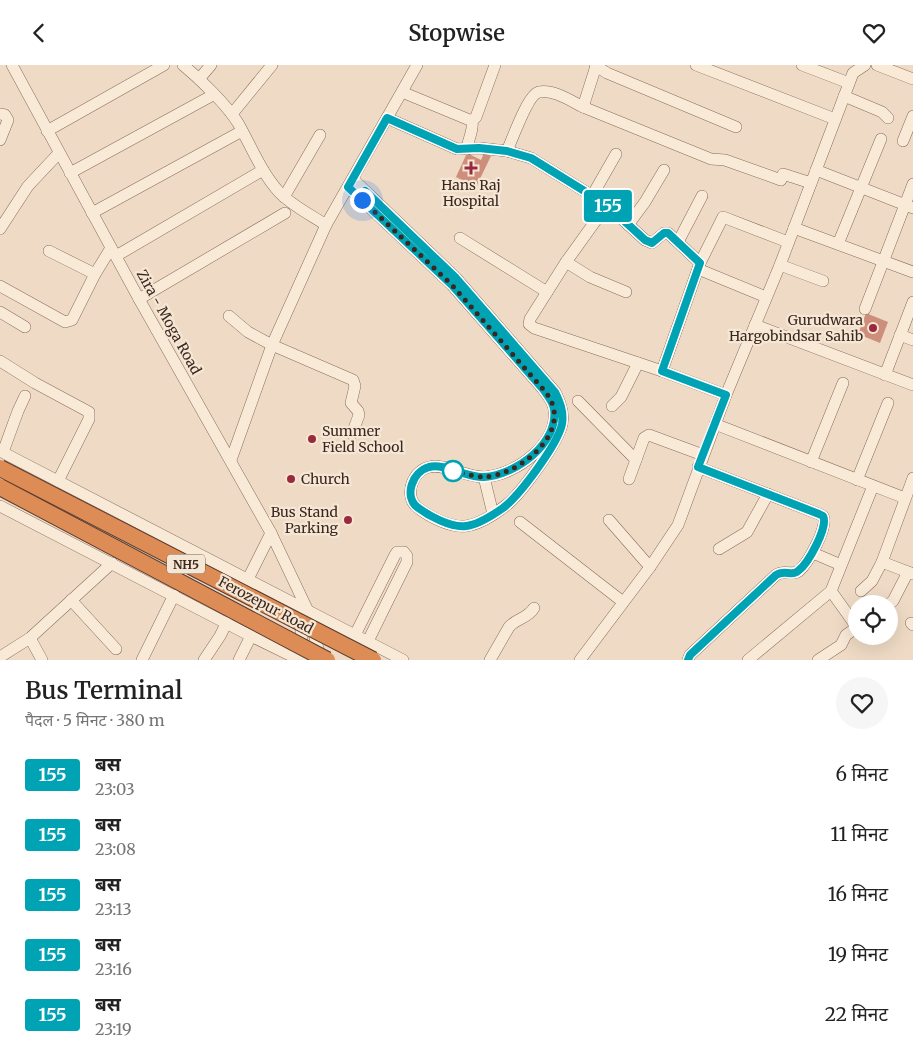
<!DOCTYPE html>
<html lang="hi">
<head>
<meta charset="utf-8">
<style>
	body { margin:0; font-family:Merriweather,"Noto Sans Devanagari",serif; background:#f6f6f6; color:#222; height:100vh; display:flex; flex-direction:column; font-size:19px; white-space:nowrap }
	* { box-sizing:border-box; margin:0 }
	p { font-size:16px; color:#767676 }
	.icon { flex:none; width:28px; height:28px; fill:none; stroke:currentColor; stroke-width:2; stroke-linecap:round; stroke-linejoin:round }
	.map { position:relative; height:595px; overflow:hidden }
	.drawer { display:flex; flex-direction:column; background:#fff; flex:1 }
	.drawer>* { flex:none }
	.badge { padding:0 10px; border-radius:4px; font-size:18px; line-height:32px }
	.fabs { position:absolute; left:848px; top:530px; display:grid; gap:10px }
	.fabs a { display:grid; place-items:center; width:50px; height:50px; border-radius:50%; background:#fff; box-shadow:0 5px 20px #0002; font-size:25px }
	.you { position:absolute; width:25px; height:25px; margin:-12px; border:4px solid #fff; border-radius:50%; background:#1a73e8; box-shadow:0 0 0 8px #1a73e833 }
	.map>.badge { position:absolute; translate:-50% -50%; box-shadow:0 0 0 2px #fff }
	.round { display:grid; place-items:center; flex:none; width:52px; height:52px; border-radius:26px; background:#f6f6f6 }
	.overview { display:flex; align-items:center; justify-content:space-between; height:85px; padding:0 25px }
	h1 { font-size:24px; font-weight:600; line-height:38px }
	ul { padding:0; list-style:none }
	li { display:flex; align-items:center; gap:15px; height:60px; padding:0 25px }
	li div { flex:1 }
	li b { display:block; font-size:19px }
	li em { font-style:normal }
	li .badge { min-width:55px; font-weight:700; text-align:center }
	header { display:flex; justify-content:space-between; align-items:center; height:65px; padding:0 25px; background:#fff; font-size:22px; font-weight:600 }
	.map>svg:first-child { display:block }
</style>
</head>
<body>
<header><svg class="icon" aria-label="back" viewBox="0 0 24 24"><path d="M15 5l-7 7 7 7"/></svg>Stopwise<svg class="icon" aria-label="heart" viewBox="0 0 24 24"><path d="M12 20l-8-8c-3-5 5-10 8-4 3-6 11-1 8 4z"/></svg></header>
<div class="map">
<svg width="913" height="595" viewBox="0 0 913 595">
	<rect width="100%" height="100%" fill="#efdbc5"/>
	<g fill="#cd8f7b">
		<path d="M467,88l14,7 3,-7 7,3 -15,31 -20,-10z"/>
		<path d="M866,248l22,9 -8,21 -22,-9z"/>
	</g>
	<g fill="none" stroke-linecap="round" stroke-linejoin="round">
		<defs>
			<g id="minor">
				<path d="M12,0l127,234 132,234 37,78 13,49"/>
				<path d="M183,0c17,14 43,39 55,58 13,23 23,49 41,69 12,13 32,23 47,33"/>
				<path d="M595,0l1,1 -13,41 128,52 14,1 56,20 2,-6 28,9"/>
				<path d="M597,0l-1,1 11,7 129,54"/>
				<path d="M696,0l139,54"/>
				<path d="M802,0l47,18"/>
				<path d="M877,0l36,14"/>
				<path d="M199,14l12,-14"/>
				<path d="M402,27l70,29"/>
				<path d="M844,31l38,16 6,6"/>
				<path d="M0,49l5,1 3,5 -8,20"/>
				<path d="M232,49l40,-49"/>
				<path d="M387,53l70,31 22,-1 28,3 24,7 76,47 -41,57 -36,57 -1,5 5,4 128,43 64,24"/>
				<path d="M47,66l117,-66"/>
				<path d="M903,76l10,-25"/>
				<path d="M467,84c1,-10 7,-19 5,-28l4,-4 19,-52"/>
				<path d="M507,86c5,-11 21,-57 32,-59 14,-3 32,9 44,15"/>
				<path d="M816,105l97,38"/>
				<path d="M70,108l143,-78"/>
				<path d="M348,122l104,98 91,104c4,6 10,12 11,20 5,34 -38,66 -69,68 -18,1 -40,-14 -56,-10 -17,4 -25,29 -12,40 12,10 34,21 49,19 14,-2 32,-14 43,-23 14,-13 49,-60 53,-79 2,-12 -2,-22 -7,-32l-99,-114 -103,-99"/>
				<path d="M592,131l24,-42"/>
				<path d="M284,132l36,-62"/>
				<path d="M607,140l38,35 7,3 12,-10h4l32,30 -38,108"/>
				<path d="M92,148l150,-82"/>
				<path d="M628,160l17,-23 19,-32"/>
				<path d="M794,163l119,44"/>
				<path d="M0,164l28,-43 31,-33"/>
				<path d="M460,173l87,54"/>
				<path d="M678,177l24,-46"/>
				<path d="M838,179l43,-105"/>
				<path d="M49,186l46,23"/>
				<path d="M116,191l147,-86"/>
				<path d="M566,197l24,15 36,15"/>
				<path d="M700,198l23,-46 65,25"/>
				<path d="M780,200l43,16"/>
				<path d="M698,204l68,28"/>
				<path d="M0,221l65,36 7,-2 23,-46 16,-26"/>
				<path d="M139,234l146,-86"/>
				<path d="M865,244l48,-125"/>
				<path d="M0,247l25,15"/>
				<path d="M229,251l19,16 24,13 81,35 2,6 -4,17 7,8 1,4 -7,19"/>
				<path d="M755,260l158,60"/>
				<path d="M900,270l13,5"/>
				<path d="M0,296l35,22 54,29v7l-31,62"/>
				<path d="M885,310l28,-73"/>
				<path d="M578,336l58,59"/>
				<path d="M612,341l9,-9 17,-34"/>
				<path d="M715,359l190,74"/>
				<path d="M0,386l403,209"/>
				<path d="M3,387l15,-41 7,-15"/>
				<path d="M231,395l41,-115 54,-120 91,-160"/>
				<path d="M811,397l32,-79"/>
				<path d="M484,412l9,37"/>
				<path d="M629,414l15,-41 5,-3 54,20"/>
				<path d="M857,415l31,-77"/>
				<path d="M0,441l251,130 49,24"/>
				<path d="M609,455l41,47"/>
				<path d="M520,457l103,80"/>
				<path d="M719,484l28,-17 21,-38"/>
				<path d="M813,488l28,12"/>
				<path d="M882,497l31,12"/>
				<path d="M248,514l23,-46"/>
				<path d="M831,526l25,35"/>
				<path d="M861,526l11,-10 10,-19 31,-84"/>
				<path d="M71,535l45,49"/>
				<path d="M889,539l4,-3 15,-29"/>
				<path d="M300,552l2,28 6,15"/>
				<path d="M911,558l2,2"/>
				<path d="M355,570l40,-80 2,-3h7l3,4v6l-39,79"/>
				<path d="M30,573l12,22"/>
				<path d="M0,592l30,-19 82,-75"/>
				<path d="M142,595l32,-65"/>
				<path d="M204,595l16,-24 7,-14"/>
				<path d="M239,595l12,-24"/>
				<path d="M490,595l19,-33c8,-9 18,-8 25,-19"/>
				<path d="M580,595l70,-93 28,-42 48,-130 54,-130 73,-192 12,-8"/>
				<path d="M688,595l2,-5 86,-80c9,-6 16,1 23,-4 9,-8 30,-45 24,-55l-4,-2 -121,-47"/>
				<path d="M748,595l83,-69 42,-105"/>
				<path d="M818,595l23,-15 5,-10 10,-7"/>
			</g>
		</defs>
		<use href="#minor" stroke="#8a6c5b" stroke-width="12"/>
		<use href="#minor" stroke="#f9ead8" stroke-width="11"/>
		<defs>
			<g id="highway-bridge">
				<path d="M0,403l373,192"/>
				<path d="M0,422l327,173"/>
			</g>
		</defs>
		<use href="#highway-bridge" stroke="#583b2f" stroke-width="18" stroke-linecap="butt"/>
		<use href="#highway-bridge" stroke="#de8c56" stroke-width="16"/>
	</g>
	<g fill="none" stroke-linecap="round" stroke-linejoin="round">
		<defs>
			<path id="line" d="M365,126l91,87 99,114c5,10 9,20 7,32 -4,20 -42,71 -59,84 -10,7 -25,17 -37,18 -15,2 -37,-10 -49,-19 -13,-11 -5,-35 12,-40 16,-4 38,11 55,10 32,-2 75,-34 70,-68 -1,-8 -7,-14 -11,-20l-91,-104 -104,-98 39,-69 70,31 22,-1 28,3 24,7 76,47 38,35 7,3 12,-10h4l32,30 -38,108 64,24 -28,72 121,47 4,2c6,10 -15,48 -25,55 -6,6 -13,-2 -22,4l-86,80 -2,5"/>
		</defs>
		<use href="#line" stroke="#fff" stroke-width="11"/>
		<use href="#line" stroke="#00a3b4" stroke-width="8"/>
		<path stroke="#3a271f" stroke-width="5" stroke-dasharray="0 9" d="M362,135l90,85 91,104c4,5 8,10 10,17 10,34 -37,69 -68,71 -10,0 -25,-5 -32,-6"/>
	</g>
	<g fill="#992a3d" stroke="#f6e7d5" stroke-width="2">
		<path d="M468.5 95.5h5v5h5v5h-5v5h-5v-5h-5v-5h5z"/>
		<circle cx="873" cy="263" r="5"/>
		<circle cx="312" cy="374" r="5"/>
		<circle cx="291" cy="414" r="5"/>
		<circle cx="348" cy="455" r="5"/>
	</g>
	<circle fill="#fff" stroke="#00a3b4" stroke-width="2.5" cx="453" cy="406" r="10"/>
	<g text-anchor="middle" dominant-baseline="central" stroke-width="4.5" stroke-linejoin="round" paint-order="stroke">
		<rect fill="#f6e7d5" stroke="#726156" stroke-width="1" x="167" y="489.5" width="38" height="19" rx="4"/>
		<g font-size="12" font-weight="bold" fill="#3a271f">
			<text x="186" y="499">NH5</text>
		</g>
		<g font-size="14" fill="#3a271f" stroke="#f6e7d5" text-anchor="end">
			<text x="471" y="120" text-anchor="middle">Hans Raj<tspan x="471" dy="16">Hospital</tspan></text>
			<text x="863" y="255">Gurudwara<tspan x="863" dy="16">Hargobindsar Sahib</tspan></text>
			<text x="322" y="366" text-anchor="start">Summer<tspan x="322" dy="16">Field School</tspan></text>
			<text x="301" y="414" text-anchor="start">Church</text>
			<text x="338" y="447">Bus Stand<tspan x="338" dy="16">Parking</tspan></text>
		</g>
		<g font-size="14" fill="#3a271f" stroke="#f6e7d5">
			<text transform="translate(169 257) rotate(61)">Zira - Moga Road</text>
			<text transform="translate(266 540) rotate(28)">Ferozepur Road</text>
		</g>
	</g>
</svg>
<div class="fabs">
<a><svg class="icon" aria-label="locate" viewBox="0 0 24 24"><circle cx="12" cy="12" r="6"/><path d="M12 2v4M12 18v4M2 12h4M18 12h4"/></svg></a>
</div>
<div class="you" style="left:362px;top:135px"></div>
<b class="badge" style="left:608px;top:141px;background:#00a3b4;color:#fff">155</b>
</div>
<section class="drawer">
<div class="overview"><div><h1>Bus Terminal</h1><p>पैदल · 5 मिनट · 380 m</p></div><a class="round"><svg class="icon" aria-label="heart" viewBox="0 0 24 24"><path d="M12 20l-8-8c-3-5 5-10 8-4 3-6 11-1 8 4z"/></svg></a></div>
<ul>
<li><span class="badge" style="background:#00a3b4;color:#fff">155</span><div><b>बस</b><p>23:03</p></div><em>6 मिनट</em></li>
<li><span class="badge" style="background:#00a3b4;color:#fff">155</span><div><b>बस</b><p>23:08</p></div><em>11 मिनट</em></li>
<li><span class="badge" style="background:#00a3b4;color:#fff">155</span><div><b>बस</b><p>23:13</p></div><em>16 मिनट</em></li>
<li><span class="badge" style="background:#00a3b4;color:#fff">155</span><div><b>बस</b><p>23:16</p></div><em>19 मिनट</em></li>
<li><span class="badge" style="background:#00a3b4;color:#fff">155</span><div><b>बस</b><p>23:19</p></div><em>22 मिनट</em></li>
</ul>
</section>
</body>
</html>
